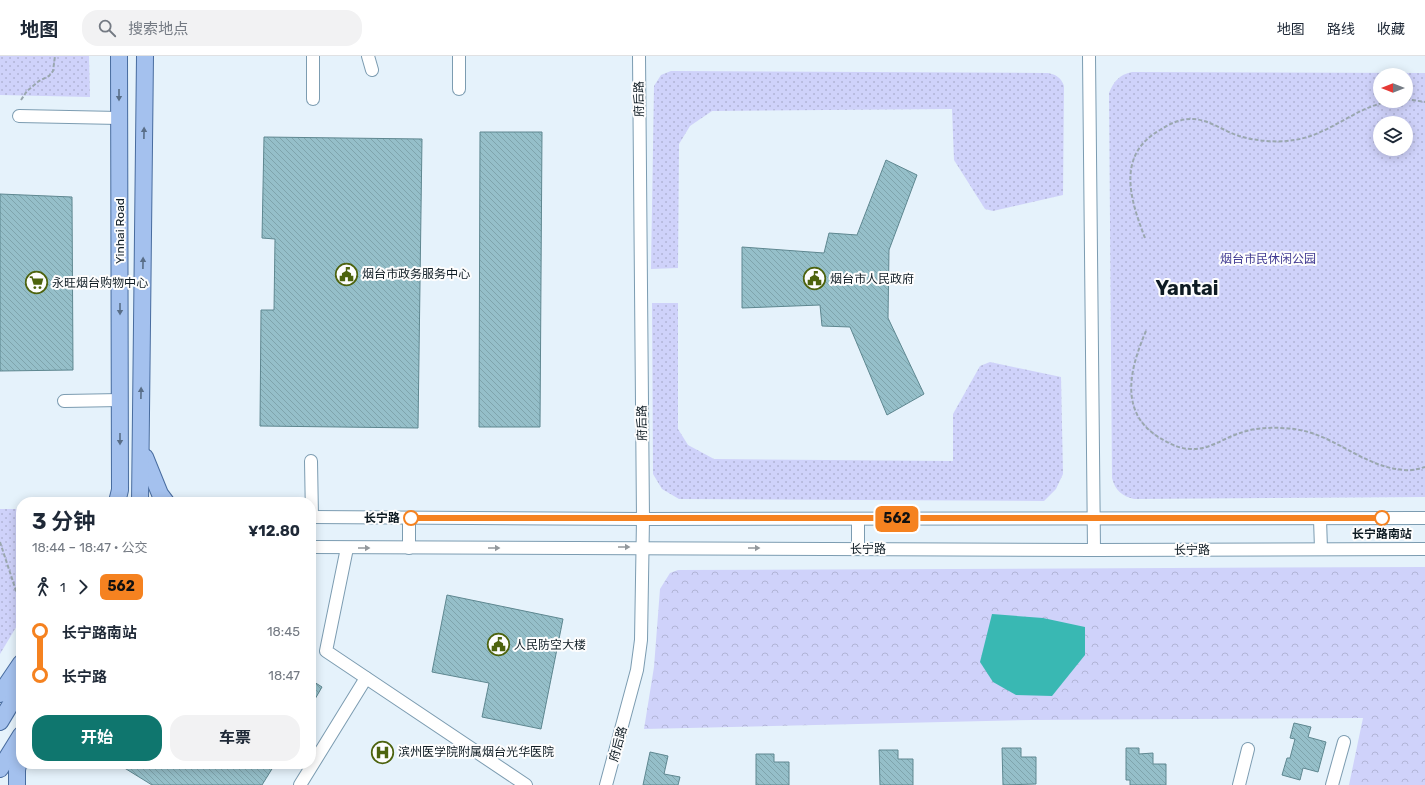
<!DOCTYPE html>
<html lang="zh">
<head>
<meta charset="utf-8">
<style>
	body { margin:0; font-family:Rubik,"Noto Sans SC",sans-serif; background:#f2f2f3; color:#1f2937; height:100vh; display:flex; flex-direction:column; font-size:15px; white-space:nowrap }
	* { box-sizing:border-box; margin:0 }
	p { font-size:13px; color:#747a83 }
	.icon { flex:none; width:22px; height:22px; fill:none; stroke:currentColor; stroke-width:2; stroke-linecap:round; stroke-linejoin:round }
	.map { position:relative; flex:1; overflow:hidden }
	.details { position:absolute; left:16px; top:441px; width:300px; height:272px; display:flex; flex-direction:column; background:#fff; border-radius:16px; box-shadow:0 2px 10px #0003 }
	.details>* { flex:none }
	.badge { padding:0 8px; border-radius:6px; font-size:14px; line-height:26px }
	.needle { width:26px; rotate:270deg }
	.fabs { position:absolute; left:1373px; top:12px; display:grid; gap:8px }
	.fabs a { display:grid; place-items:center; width:40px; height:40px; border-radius:50%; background:#fff; box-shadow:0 2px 10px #0003; font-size:20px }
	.map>.badge { position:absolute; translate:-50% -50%; box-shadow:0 0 0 2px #fff }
	.legs { display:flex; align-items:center; gap:6px; height:44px; padding:0 16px; font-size:13px }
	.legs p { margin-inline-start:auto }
	.headline { display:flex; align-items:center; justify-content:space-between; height:68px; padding:0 16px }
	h1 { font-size:22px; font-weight:700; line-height:30px }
	.cta { display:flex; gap:8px; margin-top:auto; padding:8px 16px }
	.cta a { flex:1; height:46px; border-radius:16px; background:#0f766e; color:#fff; font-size:16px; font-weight:700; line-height:46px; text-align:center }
	.cta a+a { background:#f2f2f3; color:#1f2937 }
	ul { padding:0 16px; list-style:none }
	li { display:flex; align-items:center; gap:14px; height:44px; font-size:15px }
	li i { display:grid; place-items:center; width:6px; height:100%; margin:0 5px; background:currentColor }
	li i::after { content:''; width:10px; height:10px; margin:-5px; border:3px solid; border-radius:50%; background:#fff }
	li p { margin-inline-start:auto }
	li:first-child i { background:linear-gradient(#0000 50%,currentColor 0) }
	li:last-child i { background:linear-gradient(currentColor 50%,#0000 0) }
	header { display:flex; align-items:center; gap:24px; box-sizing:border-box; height:56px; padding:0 20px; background:#fff; border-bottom:1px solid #e0e1e3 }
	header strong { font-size:19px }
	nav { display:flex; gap:22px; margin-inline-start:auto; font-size:14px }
	.search { width:280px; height:36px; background:#f2f2f3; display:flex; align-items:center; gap:10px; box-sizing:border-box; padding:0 14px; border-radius:16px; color:#747a83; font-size:15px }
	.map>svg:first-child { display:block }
</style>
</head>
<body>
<header>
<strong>地图</strong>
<div class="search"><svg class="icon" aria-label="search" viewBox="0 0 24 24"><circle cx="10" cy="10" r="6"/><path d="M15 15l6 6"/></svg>搜索地点</div>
<nav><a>地图</a><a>路线</a><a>收藏</a></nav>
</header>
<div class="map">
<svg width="1425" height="729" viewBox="0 0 1425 729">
	<defs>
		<pattern id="green-dots" width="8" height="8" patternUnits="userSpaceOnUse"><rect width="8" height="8" fill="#cfd2fa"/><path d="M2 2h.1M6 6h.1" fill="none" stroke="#b1b4d6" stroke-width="1.8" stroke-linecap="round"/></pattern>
		<pattern id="forest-crowns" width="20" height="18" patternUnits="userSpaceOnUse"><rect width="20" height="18" fill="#cfd2fa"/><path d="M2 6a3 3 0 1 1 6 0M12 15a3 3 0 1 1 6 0" fill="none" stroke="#b1b4d6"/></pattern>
		<pattern id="building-back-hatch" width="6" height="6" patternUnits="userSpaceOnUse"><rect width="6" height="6" fill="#95bfc9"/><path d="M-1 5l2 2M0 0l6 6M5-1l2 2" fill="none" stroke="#7fa4ac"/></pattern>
	</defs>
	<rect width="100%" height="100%" fill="#e5f2fb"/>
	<g fill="url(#green-dots)" fill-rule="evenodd">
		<path d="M0,0h89l1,41 -90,-2z"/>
		<path d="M671,15l377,2c8,2 13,4 16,13l-1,109 -70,16 -8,-2 -31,-49 -2,-51 -240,2 -22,15 -11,18 -1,124 -27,1 3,-183 7,-11z"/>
		<path d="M1132,16l293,1v424l-291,2c-12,-3 -19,-9 -22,-21l-3,-385c5,-12 10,-18 23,-21zM1380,19h26v26h-26zM1380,67h26v26h-26z"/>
		<path d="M652,247h26v126l10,16 26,14 239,2v-47l27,-48 10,-4 71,15 2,97 -7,15 -12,12 -365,-2 -17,-10 -9,-15z"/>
		<path d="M0,453h21v110l-21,35z"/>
	</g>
	<path fill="url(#forest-crowns)" d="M1425,511v218h-76l14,-67 -331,2 -388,9 10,-62 6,-78 10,-16 8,-3z"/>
	<path fill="#39b8b3" d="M992,558l51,4 42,9v28l-33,41 -36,-1 -23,-13 -13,-20z"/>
	<g fill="url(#building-back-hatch)" stroke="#5e8790">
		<path d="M480,76h62l-2,295h-61z"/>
		<path d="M264,81l158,2 -4,289 -158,-2 1,-116h13l1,-71 -13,-1z"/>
		<path d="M886,104l31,15 -28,75 -1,68 36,76 -37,21 -37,-88 -28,-1 -2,-21 -78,3v-61l82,6 5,-20 28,2z"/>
		<path d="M0,138l72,3 1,173 -73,1z"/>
		<path d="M447,539l116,24 -22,110 -59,-12 7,-34 -57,-11z"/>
		<path d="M311,624l11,7 -11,19z"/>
		<path d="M1294,667l17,4 -3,10 18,5 -8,30 -15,-4 -3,12 -18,-5 5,-17h3l5,-19 -5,-1z"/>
		<path d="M1002,692h19v9h15v27l-33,1z"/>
		<path d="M1126,692h13v6l14,-1v11h13v21h-36v-5h-4z"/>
		<path d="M879,694h19v9h15v26h-33z"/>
		<path d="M650,696l18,4 -4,18 16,3 -2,8h-35z"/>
		<path d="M756,698h18v8h15v23h-33z"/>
		<path d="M118,708h157l-13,21h-110z"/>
	</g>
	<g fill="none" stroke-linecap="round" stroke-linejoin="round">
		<defs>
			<g id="minor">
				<path d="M313,0v43"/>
				<path d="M368,0l4,14"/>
				<path d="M1089,0l5,494"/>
				<path d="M459,33v-33"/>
				<path d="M19,60l100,2"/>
				<path d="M64,345l56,-1"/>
				<path d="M311,405l1,56"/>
				<path d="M311,461l332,2 782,-1"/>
				<path d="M409,462v30"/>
				<path d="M858,463v30"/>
				<path d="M1320,463l1,30"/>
				<path d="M311,491l783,3 331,-1"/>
				<path d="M347,492l-21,103 200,134"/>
				<path d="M300,729l66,-107"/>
				<path d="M606,729l31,-115 4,-30 2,-121 -4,-463"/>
				<path d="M1239,729l9,-36"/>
				<path d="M1332,729l12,-43"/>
			</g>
			<g id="major">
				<path d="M145,401l15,37 6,8"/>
				<path d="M117,446l3,-12 -1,-434"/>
				<path d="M140,446l5,-446"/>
				<path d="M0,638l21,-31"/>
				<path d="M0,666l21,-35"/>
				<path d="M0,713l21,-34"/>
				<path d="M17,729v-15l4,-19"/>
			</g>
		</defs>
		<use href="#minor" stroke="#7c9cb1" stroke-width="14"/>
		<use href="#major" stroke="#486c9f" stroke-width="18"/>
		<g stroke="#9aa7af" stroke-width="2" stroke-dasharray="4 2" stroke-linecap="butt">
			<path d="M1406,43l19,3"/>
			<path d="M21,44l6,-9 12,-10 10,-5 4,-5 2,-15"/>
			<path d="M1145,182c-15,-39 -29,-83 15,-108 9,-6 20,-11 31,-11 18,0 32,12 48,17 17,5 38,7 55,4 36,-5 62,-34 98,-39"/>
			<path d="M1146,275c-16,37 -28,82 14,107 10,6 20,11 31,11 18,1 33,-11 49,-16 16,-6 37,-6 54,-4 40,5 69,38 110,41 7,1 14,-1 21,-3"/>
			<path d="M0,486l21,64"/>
		</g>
		<use href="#minor" stroke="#fff" stroke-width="12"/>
		<use href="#major" stroke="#a4c1ee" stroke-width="16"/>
	</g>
	<defs><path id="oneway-solid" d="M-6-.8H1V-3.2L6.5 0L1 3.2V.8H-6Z"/></defs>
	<g fill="#596e88">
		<use href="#oneway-solid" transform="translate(119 39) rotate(90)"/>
		<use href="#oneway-solid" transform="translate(144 77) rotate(-89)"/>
		<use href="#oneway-solid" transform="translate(143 207) rotate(-89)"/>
		<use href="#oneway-solid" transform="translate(120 253) rotate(90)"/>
		<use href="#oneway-solid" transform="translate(141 337) rotate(-89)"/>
		<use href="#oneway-solid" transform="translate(120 383) rotate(90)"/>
	</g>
	<g fill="#93989c">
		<use href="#oneway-solid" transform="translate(624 491)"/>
		<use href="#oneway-solid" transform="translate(364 492)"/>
		<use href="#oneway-solid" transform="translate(494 492)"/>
		<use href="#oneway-solid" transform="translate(754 492)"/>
	</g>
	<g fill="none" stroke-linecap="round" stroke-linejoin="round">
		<defs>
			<path id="line-1" d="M411,462h971"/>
		</defs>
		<use href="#line-1" stroke="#fff" stroke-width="9"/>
		<use href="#line-1" stroke="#f58220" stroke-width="6"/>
	</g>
	<defs>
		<symbol id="civic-ring" viewBox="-11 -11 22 22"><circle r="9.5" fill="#fdfdfd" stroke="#4d630e" stroke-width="1.5"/><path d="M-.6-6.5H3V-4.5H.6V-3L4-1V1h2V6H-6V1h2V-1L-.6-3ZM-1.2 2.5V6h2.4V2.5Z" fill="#4d630e"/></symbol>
		<symbol id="supermarket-ring" viewBox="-11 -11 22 22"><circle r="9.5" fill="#fdfdfd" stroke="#4d630e" stroke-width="1.5"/><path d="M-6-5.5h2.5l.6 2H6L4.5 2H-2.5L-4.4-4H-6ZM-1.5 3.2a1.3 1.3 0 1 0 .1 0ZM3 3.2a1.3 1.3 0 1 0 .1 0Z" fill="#4d630e"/></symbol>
		<symbol id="hospital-ring" viewBox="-11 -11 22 22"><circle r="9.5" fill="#fdfdfd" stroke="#4d630e" stroke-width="1.5"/><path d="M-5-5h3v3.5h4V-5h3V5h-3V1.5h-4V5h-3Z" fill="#4d630e"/></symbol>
	</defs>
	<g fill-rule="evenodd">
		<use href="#civic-ring" x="334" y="206" width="25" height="25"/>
		<use href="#civic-ring" x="802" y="210" width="25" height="25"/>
		<use href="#supermarket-ring" x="24" y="214" width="25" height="25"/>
		<use href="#civic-ring" x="486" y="576" width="25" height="25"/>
		<use href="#hospital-ring" x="370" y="684" width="25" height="25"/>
	</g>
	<g fill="#fff" stroke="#f58220" stroke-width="2">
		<circle cx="411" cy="462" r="7"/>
		<circle cx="1382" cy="462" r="7"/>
	</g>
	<g text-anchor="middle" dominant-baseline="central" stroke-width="4" stroke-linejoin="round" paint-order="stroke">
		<g font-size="12" fill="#0e1b23" stroke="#fdfdfd">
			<text transform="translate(639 43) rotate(-91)">府后路</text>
			<text transform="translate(120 175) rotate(-90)">Yinhai Road</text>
			<text transform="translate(642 367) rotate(-91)">府后路</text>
			<text x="868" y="493">长宁路</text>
			<text x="1192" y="494">长宁路</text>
			<text transform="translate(618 688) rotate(-74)">府后路</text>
		</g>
		<g font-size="12" fill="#403a91" stroke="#fdfdfd">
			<text x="1268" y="203">烟台市民休闲公园</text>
		</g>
		<g font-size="12" fill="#0e1b23" stroke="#fdfdfd" text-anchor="start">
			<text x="362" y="218">烟台市政务服务中心</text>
			<text x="830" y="223">烟台市人民政府</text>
			<text x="52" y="227">永旺烟台购物中心</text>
			<text x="514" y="589">人民防空大楼</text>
			<text x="398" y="696">滨州医学院附属烟台光华医院</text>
		</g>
		<g font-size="12" font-weight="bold" fill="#0e1b23" stroke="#fdfdfd" text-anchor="end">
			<text x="400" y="462">长宁路</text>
			<text x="1382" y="478" text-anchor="middle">长宁路南站</text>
		</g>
		<g font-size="20" font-weight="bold" fill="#0e1b23" stroke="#fdfdfd">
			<text x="1187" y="232">Yantai</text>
		</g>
	</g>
</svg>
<div class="fabs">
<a><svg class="needle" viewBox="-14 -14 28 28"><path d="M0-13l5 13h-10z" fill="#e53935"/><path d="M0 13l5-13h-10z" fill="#747a83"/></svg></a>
<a><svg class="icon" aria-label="layers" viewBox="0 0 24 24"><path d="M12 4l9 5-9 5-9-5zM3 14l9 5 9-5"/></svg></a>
</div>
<b class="badge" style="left:897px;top:463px;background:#f58220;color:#111">562</b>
<section class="details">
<div class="headline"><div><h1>3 分钟</h1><p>18:44 – 18:47 · 公交</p></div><b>¥12.80</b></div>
<div class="legs"><svg class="icon" aria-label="walk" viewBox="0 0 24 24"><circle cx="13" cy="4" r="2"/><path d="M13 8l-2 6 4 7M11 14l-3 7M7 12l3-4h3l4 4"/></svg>1<svg class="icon" aria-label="forward" viewBox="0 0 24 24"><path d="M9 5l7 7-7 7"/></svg><b class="badge" style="background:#f58220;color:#111">562</b></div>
<ul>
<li><i style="color:#f58220"></i><b>长宁路南站</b><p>18:45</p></li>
<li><i style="color:#f58220"></i><b>长宁路</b><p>18:47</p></li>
</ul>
<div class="cta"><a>开始</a><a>车票</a></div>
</section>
</div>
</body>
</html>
